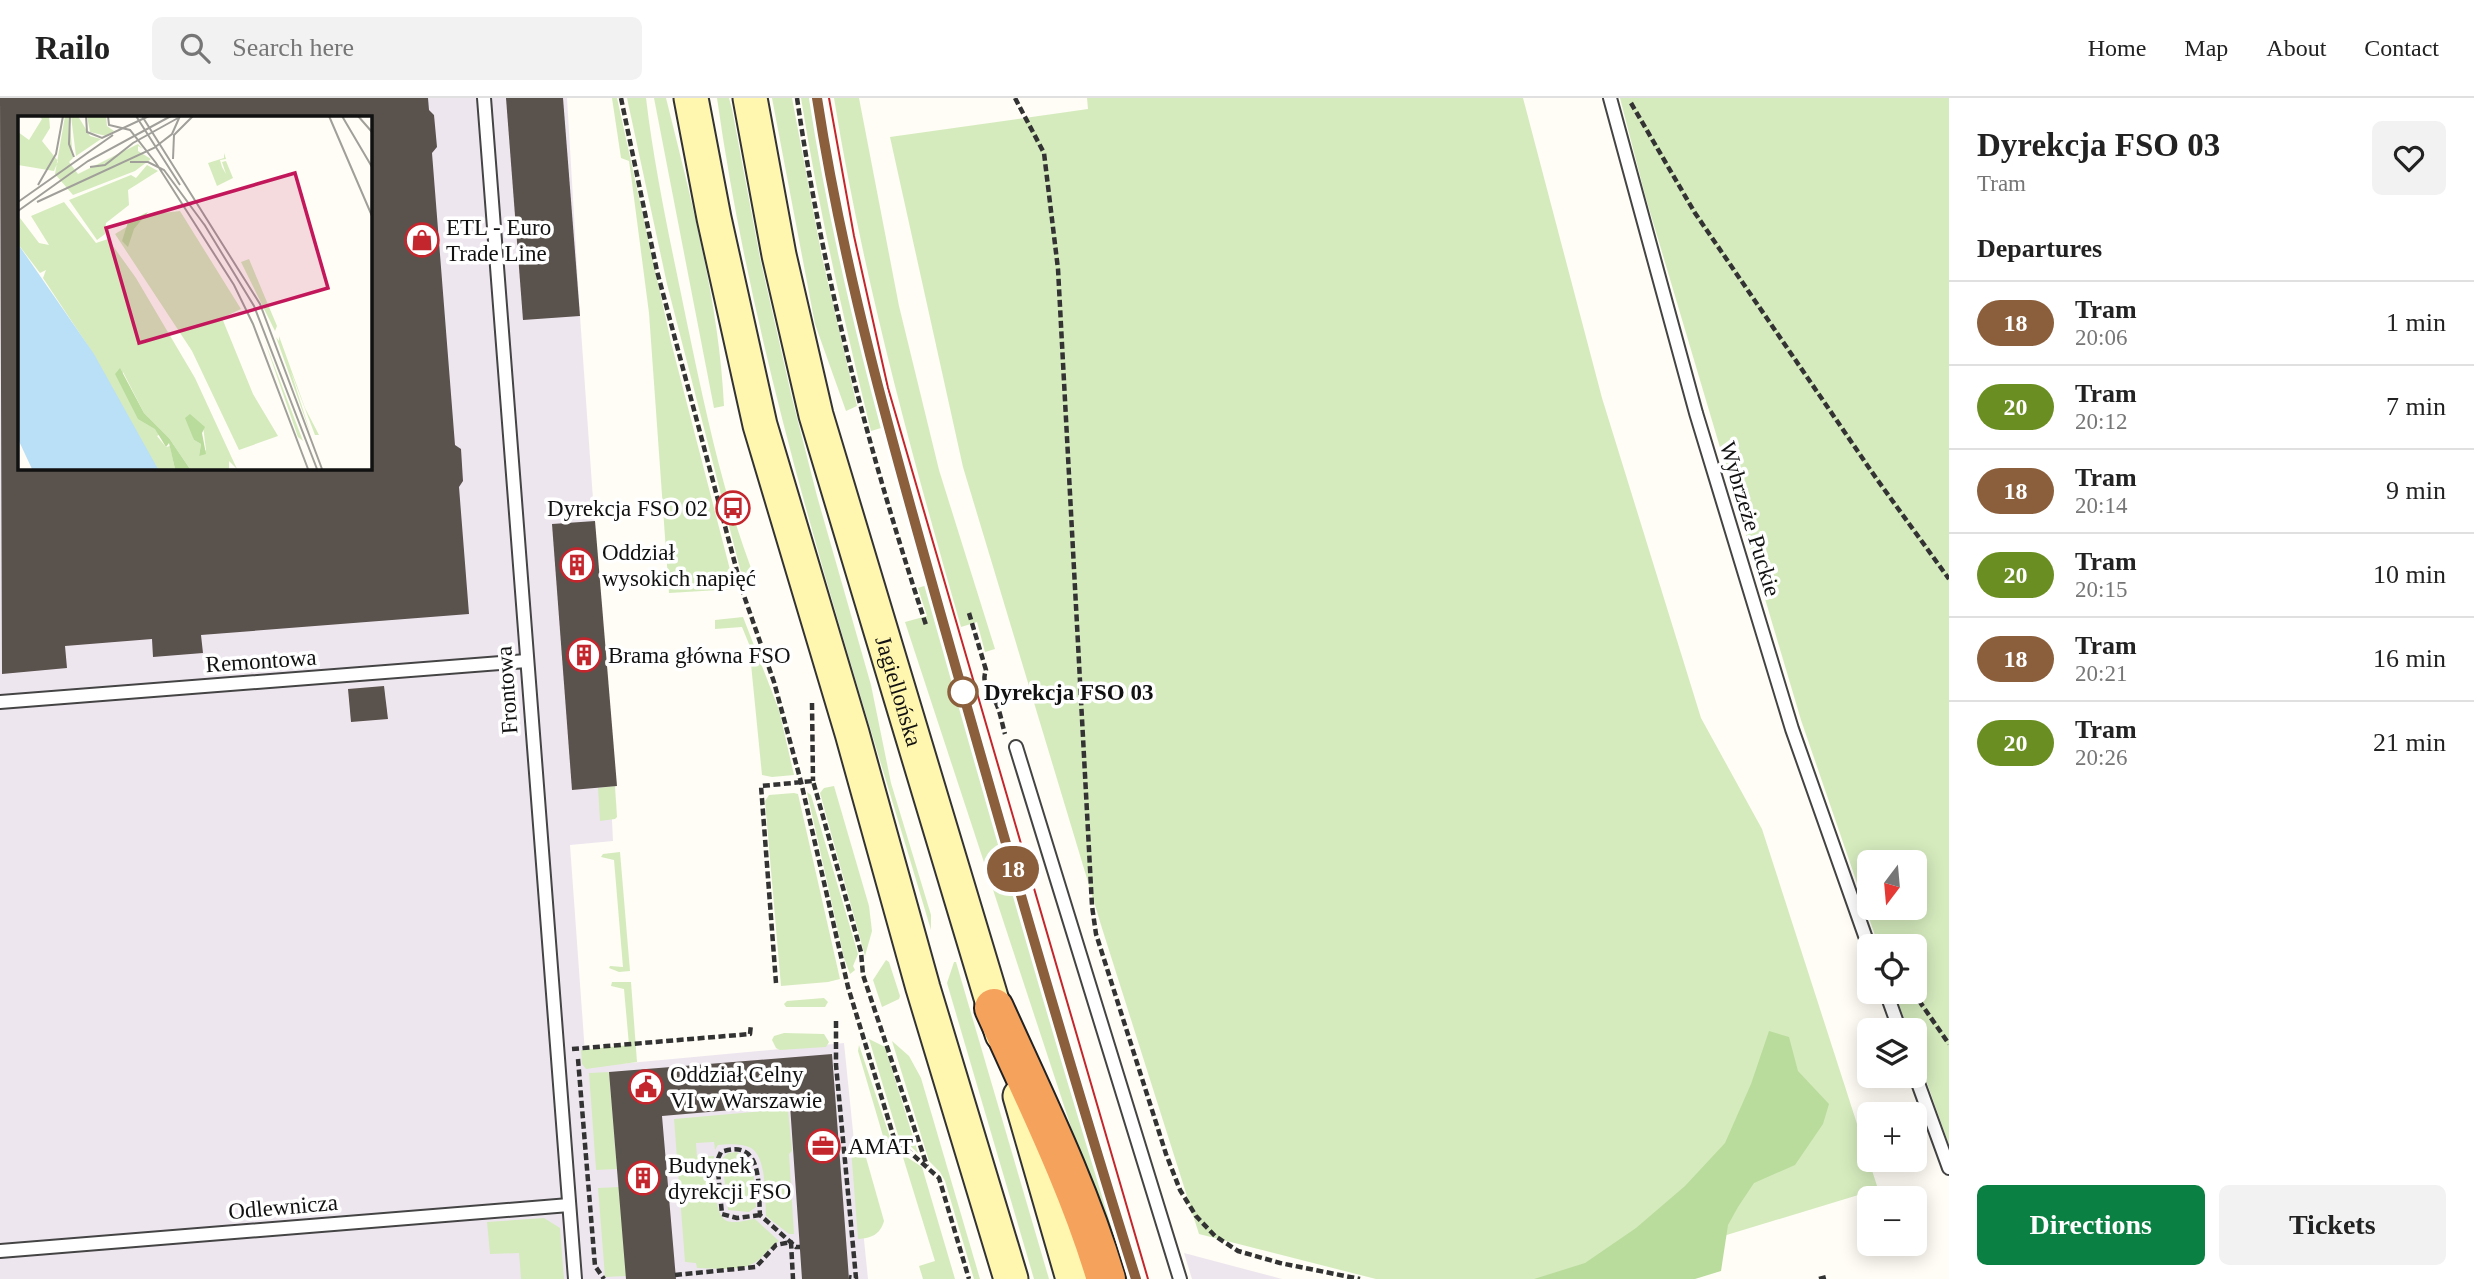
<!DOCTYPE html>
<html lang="en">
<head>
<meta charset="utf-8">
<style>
	body { margin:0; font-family:Georgia,serif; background:#f2f2f2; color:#222; height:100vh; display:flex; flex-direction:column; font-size:26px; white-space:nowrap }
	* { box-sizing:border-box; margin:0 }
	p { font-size:23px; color:#767676 }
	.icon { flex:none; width:38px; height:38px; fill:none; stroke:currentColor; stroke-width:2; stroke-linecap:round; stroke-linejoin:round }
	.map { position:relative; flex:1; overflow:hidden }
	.sheet { display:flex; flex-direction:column; background:#fff; width:525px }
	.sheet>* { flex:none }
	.badge { padding:0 14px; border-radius:23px; font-size:24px; line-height:46px }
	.needle { width:46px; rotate:196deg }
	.tools { position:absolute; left:1857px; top:752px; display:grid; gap:14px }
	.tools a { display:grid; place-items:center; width:70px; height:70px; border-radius:10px; background:#fff; box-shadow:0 4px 18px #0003; font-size:35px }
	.map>.badge { position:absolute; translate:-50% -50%; box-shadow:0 0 0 4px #fff }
	h2 { padding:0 28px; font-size:26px; line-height:63px }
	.round { display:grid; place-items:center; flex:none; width:74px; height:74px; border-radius:10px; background:#f2f2f2 }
	.headline { display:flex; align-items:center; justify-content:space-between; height:119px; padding:0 28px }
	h1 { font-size:33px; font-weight:600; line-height:52px }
	.cta { display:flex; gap:14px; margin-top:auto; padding:14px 28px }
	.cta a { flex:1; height:80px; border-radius:10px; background:#0b8043; color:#fff; font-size:28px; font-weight:600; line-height:80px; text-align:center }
	.cta a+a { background:#f2f2f2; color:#222 }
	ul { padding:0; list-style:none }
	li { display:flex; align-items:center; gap:21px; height:84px; padding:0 28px; border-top:2px solid #e0e0e0 }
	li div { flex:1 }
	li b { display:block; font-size:26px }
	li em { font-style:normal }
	li .badge { min-width:77px; font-weight:700; text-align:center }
	header { display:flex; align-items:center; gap:42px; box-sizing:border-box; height:98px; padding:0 35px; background:#fff; border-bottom:2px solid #e0e0e0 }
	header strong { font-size:33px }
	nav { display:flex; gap:38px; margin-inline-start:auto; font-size:24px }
	.search { width:490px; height:63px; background:#f2f2f2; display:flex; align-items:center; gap:18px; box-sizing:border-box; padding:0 24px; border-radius:10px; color:#767676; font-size:26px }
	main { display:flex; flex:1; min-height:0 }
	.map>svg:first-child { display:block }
</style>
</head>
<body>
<header>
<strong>Railo</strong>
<div class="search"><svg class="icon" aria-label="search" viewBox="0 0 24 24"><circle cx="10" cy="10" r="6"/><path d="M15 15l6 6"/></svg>Search here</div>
<nav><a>Home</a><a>Map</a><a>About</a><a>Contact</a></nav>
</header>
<main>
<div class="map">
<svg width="1949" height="1181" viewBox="0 0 1949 1181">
	<rect width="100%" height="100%" fill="#fffdf5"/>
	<g fill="#eee6ef" fill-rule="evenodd">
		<path d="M0,0h567l13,218 24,338 9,187 -43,4 16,222 258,-24 24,236h-868zM19,19h350v350h-350z"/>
		<path d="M1184,1155l98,26h-90z"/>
	</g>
	<g fill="#d5ebbd" fill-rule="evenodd">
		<path d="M612,0h5l54,244 64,247 -66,4 -20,-280 -18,-138 -2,-14 -8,-3z"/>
		<path d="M627,0h19c9,76 26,151 41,225 19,90 37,178 71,263l-13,2 -78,-304z"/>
		<path d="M654,0h12c25,101 53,204 58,308l-10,2z"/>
		<path d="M717,0h12l3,11 28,149 32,140 25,98 54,189 20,98 40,132v15c-81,-274 -174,-548 -214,-832z"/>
		<path d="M772,0h20l30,159 35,149 -11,5 -31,-87z"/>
		<path d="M801,0h11l33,180 36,150 -10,3c-27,-110 -52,-221 -70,-333z"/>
		<path d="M834,0h25l40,208 40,164 56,179 -10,3 -8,-30 -16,5c-50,-175 -98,-349 -127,-529z"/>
		<path d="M1087,0h436l79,300 99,320 61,111 116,360 -296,90h-206l-177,-45 -98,-309 -138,-458 -73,-330 198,-28z"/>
		<path d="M1620,0h329v1047l-34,-96 -1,-18h-6l-13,-39h19v-45h-35l-78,-227 -156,-525zM1869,765h45v45h-45z"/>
		<path d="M927,487l54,196 152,498h-12l-216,-657 22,-6 -9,-28z"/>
		<path d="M743,519l36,93 15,65 -22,2 -10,-2 -13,-131 -7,-17 -27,2v-9z"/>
		<path d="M615,688l2,31 -2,2 -15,2 -2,-33z"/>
		<path d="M834,688l35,120 3,25 -7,25 -45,-163 4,-5z"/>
		<path d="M807,694l4,3 47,159 -5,12 2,4 -5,4 -6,-16z"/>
		<path d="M794,695l4,1 42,185 -12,3 -47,4 -16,-185 4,-6z"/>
		<path d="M620,754l10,119 -11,1 -10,-4 1,-2 13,1 -9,-107 -13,-3 2,-3z"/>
		<path d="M886,862l3,2 11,34 -1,3 -17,8 -9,-27z"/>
		<path d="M954,864h2l93,317h-15l-87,-296z"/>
		<path d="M612,884h19l6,80 -51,7 -4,-5 -1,-14 48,-5 -5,-56 -13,-3z"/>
		<path d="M824,900l4,4 -3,5h-39l-2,-3 3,-3z"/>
		<path d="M784,935l40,1 5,8 -3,5 -46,3 -4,-2 -4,-8 2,-4z"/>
		<path d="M869,941l16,8 33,106 -20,-18z"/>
		<path d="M892,943l17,15 12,22 59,201h-6l-29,-98 -5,-9 -11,-11z"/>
		<path d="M859,947l33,98 10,11 20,13 33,112h-32l-4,-13 16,-5 -33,-107 -8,3 -6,-4 -30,-102z"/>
		<path d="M609,974l8,97 -21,1 -7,-97z"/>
		<path d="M788,1011l4,42 -3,3 5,80h-5l-23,-18c-1,-17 1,-59 -15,-68 -9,-5 -23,-4 -33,-3l-3,5 -1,-8 -18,1 1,14 17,-1c0,13 -1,61 13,65 8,3 20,-1 28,-2l24,22c-10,6 -15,16 -25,22 -14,9 -41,5 -57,5l-1,-5 -11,-1 -11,-143z"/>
		<path d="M863,1049l21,74c-4,14 -13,17 -26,18l-7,-90z"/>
		<path d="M737,1054c20,12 18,34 19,55l-7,5 -21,-2 -6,-51 6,-6z"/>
		<path d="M619,1089l7,89 -21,1 -7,-89z"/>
		<path d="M544,1120l16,10 4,51h-43l-2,-26 -29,1 -3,-32z"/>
	</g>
	<path fill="#b9dc9c" d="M1769,933l20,6 9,34 31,33 -6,20 -28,41 -41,18 -16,24 -10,18 -7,46 -26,8h-161l51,-16 51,-35 49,-42 40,-43 26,-59z"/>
	<g fill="#5a524d" fill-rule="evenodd">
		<path d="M0,0h428l1,12 5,5 3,32 -5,6 23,292 6,4 2,32 -4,6 10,127 -268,21 2,18 -50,4 -1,-18 -87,7 2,22 -65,6zM19,19h350v350h-350z"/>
		<path d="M506,0h57l17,218 -57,4z"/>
		<path d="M595,423l22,265 -45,4 -20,-266z"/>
		<path d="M384,588l4,33 -37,3 -3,-33z"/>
		<path d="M832,956l17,225h-47l-12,-174 -128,11 14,163h-50l-17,-207z"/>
	</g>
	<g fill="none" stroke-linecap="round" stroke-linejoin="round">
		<defs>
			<g id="service">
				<path d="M484,0l91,1181"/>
				<path d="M1610,0l86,315 96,316 77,218"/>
				<path d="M0,604l526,-41"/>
				<path d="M1016,649l164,532"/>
				<path d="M1886,894l14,39"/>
				<path d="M1914,974l35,96"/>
				<path d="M0,1153l569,-46"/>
			</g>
			<g id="secondary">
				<path d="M691,0l23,120 46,207 92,308 71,255 88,291"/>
				<path id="s1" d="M750,0l29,157 37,160 186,619"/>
				<path d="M1020,998l53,183"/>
			</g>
			<path id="motorway" d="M994,910c40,89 84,177 112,271"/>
		</defs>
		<use href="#service" stroke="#444" stroke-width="16"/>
		<use href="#secondary" stroke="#333" stroke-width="37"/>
		<use href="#motorway" stroke="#222" stroke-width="42"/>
		<g stroke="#333" stroke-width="4.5" stroke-dasharray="7 3.5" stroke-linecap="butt">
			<path d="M621,0l36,173 85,319 32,92 27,100 47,205 46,151 45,40 30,101"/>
			<path d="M797,0c26,179 72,355 129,527"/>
			<path d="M1015,0l29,55 14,116 34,637 4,28 70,220 14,36 16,26 19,20 23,15 42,12 80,16"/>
			<path d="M1631,5l64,110 181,265 73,101"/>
			<path d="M969,515l17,57c-5,13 3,22 9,31 5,9 7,23 10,33"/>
			<path d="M812,605l1,78"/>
			<path d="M776,885l-15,-197 52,-5 48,171 2,23 64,191"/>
			<path d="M1913,894l36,52"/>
			<path d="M836,923v44l20,213 -7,-1"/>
			<path d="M572,951l178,-15 1,-10"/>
			<path d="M578,961l17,207 9,13"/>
			<path d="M760,1117l-23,3 -15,-4 -5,-53 4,-9c43,-15 37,36 39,63l36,32h4"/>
			<path d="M675,1177l81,-8 20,-22 15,-3 2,37"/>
			<path d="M1819,1181l8,-2"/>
		</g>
		<use href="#service" stroke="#fff" stroke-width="12"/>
		<use href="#secondary" stroke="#fff6b0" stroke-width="33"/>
		<use href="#motorway" stroke="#f5a25d" stroke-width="38"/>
		<g stroke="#c4262e" stroke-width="2">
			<path d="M817,0c29,187 82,368 133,550 60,211 121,422 186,631"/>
			<path d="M829,0l25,138 34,152 260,891"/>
		</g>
	</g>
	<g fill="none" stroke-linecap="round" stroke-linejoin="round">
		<defs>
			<path id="line" d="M817,0c29,189 83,372 135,556 59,209 119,418 184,625"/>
		</defs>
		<use href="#line" stroke="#fff" stroke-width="16"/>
		<use href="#line" stroke="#8b5e3c" stroke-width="10"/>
	</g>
	<defs>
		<symbol id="shop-ring" viewBox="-11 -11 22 22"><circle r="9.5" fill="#fff" stroke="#c4262e" stroke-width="1.5"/><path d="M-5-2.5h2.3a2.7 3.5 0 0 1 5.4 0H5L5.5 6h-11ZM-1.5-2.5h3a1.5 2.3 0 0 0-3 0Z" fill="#c4262e"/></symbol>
		<symbol id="bus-ring" viewBox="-11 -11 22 22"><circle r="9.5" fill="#fff" stroke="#c4262e" stroke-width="1.5"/><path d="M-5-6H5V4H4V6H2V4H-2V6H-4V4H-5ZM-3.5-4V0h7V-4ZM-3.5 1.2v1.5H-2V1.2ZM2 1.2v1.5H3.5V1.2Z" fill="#c4262e"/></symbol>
		<symbol id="building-ring" viewBox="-11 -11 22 22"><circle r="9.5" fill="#fff" stroke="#c4262e" stroke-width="1.5"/><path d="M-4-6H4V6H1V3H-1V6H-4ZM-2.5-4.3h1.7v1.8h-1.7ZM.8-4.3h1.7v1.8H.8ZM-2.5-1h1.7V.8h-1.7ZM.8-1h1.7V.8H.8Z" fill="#c4262e"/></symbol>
		<symbol id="civic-ring" viewBox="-11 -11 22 22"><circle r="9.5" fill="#fff" stroke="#c4262e" stroke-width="1.5"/><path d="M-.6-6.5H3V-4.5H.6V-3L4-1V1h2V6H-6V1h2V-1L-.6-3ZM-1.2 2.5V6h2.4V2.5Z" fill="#c4262e"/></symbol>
		<symbol id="office-ring" viewBox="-11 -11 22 22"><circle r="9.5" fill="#fff" stroke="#c4262e" stroke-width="1.5"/><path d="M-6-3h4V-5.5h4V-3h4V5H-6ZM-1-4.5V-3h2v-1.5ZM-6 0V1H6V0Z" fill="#c4262e"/></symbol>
	</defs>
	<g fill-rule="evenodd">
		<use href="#shop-ring" x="403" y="123" width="38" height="38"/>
		<use href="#bus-ring" x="714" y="391" width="38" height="38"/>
		<use href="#building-ring" x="558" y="448" width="38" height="38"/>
		<use href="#building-ring" x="565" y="538" width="38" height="38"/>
		<use href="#civic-ring" x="627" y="970" width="38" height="38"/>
		<use href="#office-ring" x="804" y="1029" width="38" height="38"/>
		<use href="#building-ring" x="624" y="1061" width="38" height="38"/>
	</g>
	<circle fill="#fff" stroke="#8b5e3c" stroke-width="3.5" cx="963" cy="594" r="14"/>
	<g text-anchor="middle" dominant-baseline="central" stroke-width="7" stroke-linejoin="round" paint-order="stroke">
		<g font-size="23" fill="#111" stroke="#fff" text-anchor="start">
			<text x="446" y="129">ETL - Euro<tspan x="446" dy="26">Trade Line</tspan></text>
			<text x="708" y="410" text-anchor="end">Dyrekcja FSO 02</text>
			<text x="602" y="454">Oddział<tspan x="602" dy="26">wysokich napięć</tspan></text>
			<text x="608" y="557">Brama główna FSO</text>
			<text x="670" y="976">Oddział Celny<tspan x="670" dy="26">VI w Warszawie</tspan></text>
			<text x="848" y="1048">AMAT</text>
			<text x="668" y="1067">Budynek<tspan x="668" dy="26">dyrekcji FSO</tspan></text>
		</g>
		<g font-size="23" fill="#111" stroke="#fff">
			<text transform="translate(1750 421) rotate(73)">Wybrzeże Puckie</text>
			<text transform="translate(261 563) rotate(-4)">Remontowa</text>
			<text transform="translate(507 592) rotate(-94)">Frontowa</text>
			<text stroke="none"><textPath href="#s1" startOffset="612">Jagiellońska</textPath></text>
			<text transform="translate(283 1109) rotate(-5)">Odlewnicza</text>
		</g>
		<g font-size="23" font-weight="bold" fill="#111" stroke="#fff" text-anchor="start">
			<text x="984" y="594">Dyrekcja FSO 03</text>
		</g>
	</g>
	<g transform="translate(18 18)">
		<rect width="354" height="354" fill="#fffdf5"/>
		<path d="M21,0h10l1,12 -8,13 16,20 -4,10 -36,-6v-33l11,8 13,-21zM47,0h4l4,42 -4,4 9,12 60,-30 5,5 -5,-3v5l13,8 -16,12 -62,24 -18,-21zM53,0h7l12,20 11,3 -25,17zM69,0h19l1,10 7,5 -8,5 -16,-4zM206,37l2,6 -6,1 2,7 4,7 -4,-12 4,-1 7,17 -16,8 -9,-23 16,-5zM129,49l11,6 -30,19 1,15 -23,18 -1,11 -8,6 -28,-40 62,-25 5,3zM46,86l32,41 12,-4 28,39 59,100 42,91 -8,-8v8h-39l-21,-31 -25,-25 -21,-41 -2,13 16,26 25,22 -5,3 9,11 4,-1 5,23h-20l-61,-114 -51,-77 3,-8 -6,3 -22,-29 2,-26 19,25 10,2 -18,-29zM185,310l3,24 -7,6 2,-12 -7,-4 -3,-13zM162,95l61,98 -19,9 31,76 25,42 -39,14 -47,-99 -77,-117 31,-19zM231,143l28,67 -2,5 -34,-69zM261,220l26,72 14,27h-4l-24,-63 20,63 -35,-98 3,4zM246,223l39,102 -5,-4z" fill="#d5ebbd" fill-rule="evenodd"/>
		<path d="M130,96l-14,17 -6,18 -6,-6 6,-19zM102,252l24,45 25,25 21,31h-15l-6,-26 -3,4 -11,-18 -17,-10 -23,-45zM172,298l15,13 -3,6 4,21 -7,2 2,-12 -7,-4 -9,-22z" fill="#b9dc9c"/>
		<path d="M0,128l76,110 64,115h-126l-14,-30z" fill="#b9e0f7"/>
		<path fill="none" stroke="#a09f9a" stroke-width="2" d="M52,0l-1,28 5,13M68,0l1,16 15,6 47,-22M90,0l1,9 21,5 26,33 78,122 19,39 55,145M118,0l44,69M124,0l118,188 62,165M311,0l43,100M324,0l30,51M340,0l14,16M155,43l1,-24 19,-19M112,46h18l16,8 42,57M72,51l15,-2 28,-22 45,-25M20,69l18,-31 7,-38M0,86l95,-67M19,86l117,-54 18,-14 8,-18M0,95l70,-50 83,-45M186,108l50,82 63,163"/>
		<path fill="#c2185b" fill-opacity="0.15" stroke="#c2185b" stroke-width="3.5" d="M277,57l33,115 -189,55 -33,-115z"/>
		<rect width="354" height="354" fill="none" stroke="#111" stroke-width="3.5"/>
	</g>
</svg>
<div class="tools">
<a><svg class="needle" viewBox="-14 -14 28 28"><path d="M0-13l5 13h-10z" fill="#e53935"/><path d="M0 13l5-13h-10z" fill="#767676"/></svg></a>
<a><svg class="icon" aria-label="locate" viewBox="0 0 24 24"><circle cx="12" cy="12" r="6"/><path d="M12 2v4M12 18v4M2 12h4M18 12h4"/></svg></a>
<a><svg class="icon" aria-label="layers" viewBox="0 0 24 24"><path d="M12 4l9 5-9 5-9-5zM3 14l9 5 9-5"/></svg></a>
<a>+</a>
<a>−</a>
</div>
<b class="badge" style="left:1013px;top:771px;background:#8b5e3c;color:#fff">18</b>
</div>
<section class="sheet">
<div class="headline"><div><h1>Dyrekcja FSO 03</h1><p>Tram</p></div><a class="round"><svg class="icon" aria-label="heart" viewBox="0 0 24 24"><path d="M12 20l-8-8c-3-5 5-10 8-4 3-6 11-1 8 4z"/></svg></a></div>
<h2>Departures</h2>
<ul>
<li><span class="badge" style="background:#8b5e3c;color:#fff">18</span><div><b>Tram</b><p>20:06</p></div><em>1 min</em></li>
<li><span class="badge" style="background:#6b8e23;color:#fff">20</span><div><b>Tram</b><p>20:12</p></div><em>7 min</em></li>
<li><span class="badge" style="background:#8b5e3c;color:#fff">18</span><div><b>Tram</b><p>20:14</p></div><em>9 min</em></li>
<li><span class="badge" style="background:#6b8e23;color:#fff">20</span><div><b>Tram</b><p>20:15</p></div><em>10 min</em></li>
<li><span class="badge" style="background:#8b5e3c;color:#fff">18</span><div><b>Tram</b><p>20:21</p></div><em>16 min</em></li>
<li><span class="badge" style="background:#6b8e23;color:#fff">20</span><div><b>Tram</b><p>20:26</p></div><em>21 min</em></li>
</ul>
<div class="cta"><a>Directions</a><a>Tickets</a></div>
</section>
</main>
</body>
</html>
